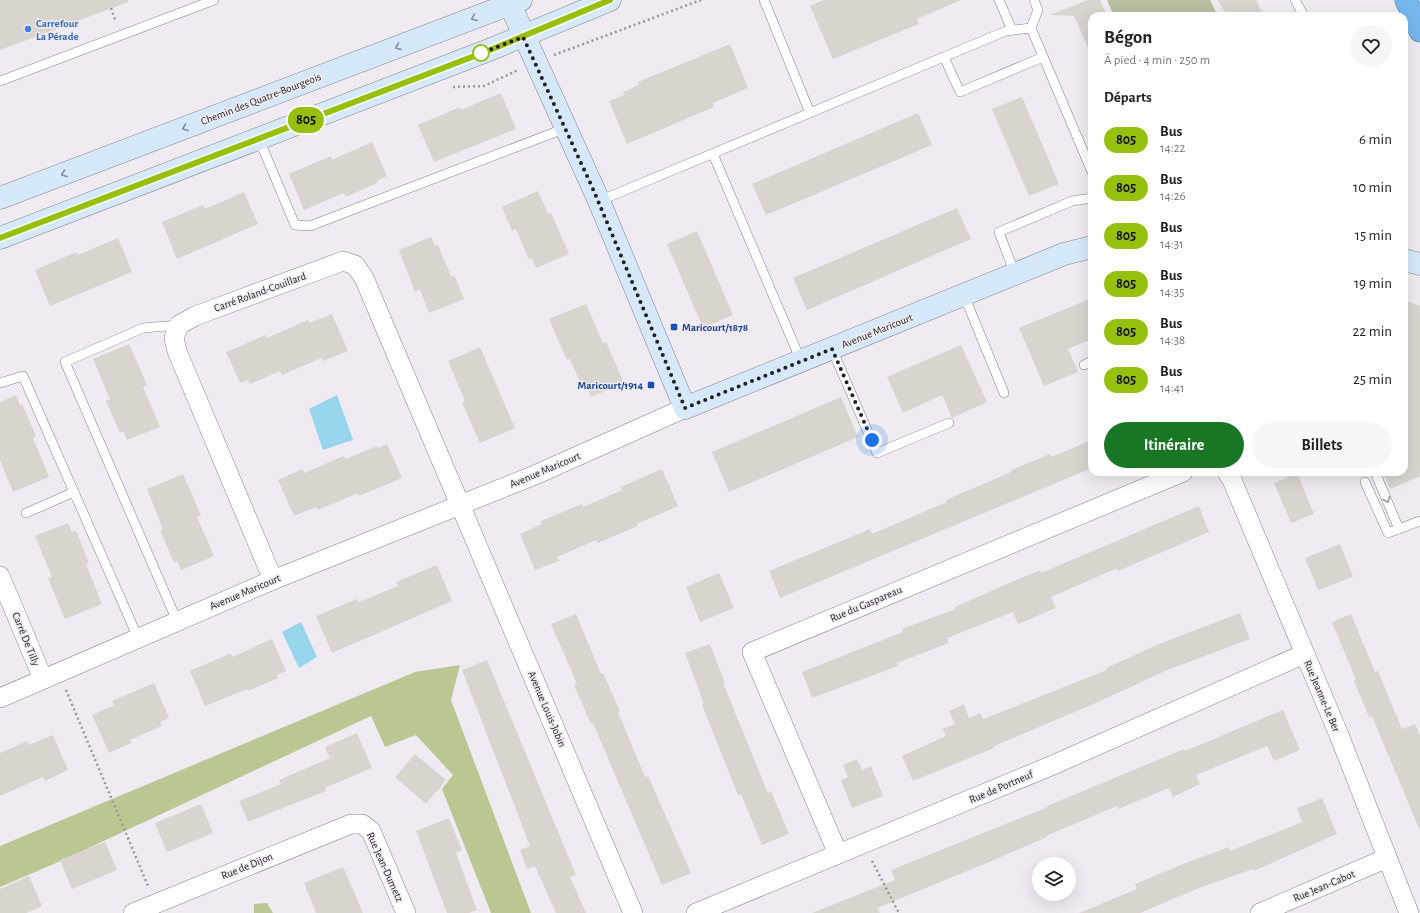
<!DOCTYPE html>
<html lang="fr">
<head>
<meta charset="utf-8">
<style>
	body { margin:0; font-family:"Alegreya Sans",sans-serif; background:#f6f6f6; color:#222; height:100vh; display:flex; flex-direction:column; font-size:15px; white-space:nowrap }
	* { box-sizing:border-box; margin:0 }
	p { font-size:13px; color:#767676 }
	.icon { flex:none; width:22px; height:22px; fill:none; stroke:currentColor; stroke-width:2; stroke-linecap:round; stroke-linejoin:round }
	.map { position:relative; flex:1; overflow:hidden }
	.sheet { position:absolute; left:1088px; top:12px; width:320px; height:464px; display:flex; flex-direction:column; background:#fff; border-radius:12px; box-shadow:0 4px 16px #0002 }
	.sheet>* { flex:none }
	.badge { padding:0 8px; border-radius:13px; font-size:14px; line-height:26px }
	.controls { position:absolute; left:1032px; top:857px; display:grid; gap:8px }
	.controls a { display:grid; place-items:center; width:44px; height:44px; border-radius:50%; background:#fff; box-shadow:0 4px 16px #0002; font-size:20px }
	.you { position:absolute; width:20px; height:20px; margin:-10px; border:3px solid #fff; border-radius:50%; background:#1a73e8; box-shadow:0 0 0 6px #1a73e833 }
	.map>.badge { position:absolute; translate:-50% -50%; box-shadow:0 0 0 2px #fff }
	h2 { padding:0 16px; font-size:15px; line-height:36px }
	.round { display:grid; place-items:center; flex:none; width:42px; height:42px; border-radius:21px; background:#f6f6f6 }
	.head { display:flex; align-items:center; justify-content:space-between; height:68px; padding:0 16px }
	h1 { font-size:19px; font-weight:700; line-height:30px }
	.action { display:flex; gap:8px; margin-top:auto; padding:8px 16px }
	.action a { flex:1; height:46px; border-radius:24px; background:#197625; color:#fff; font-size:16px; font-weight:700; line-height:46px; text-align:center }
	.action a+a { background:#f6f6f6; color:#222 }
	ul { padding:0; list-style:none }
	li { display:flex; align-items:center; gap:12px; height:48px; padding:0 16px }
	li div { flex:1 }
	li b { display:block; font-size:15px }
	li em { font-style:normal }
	li .badge { min-width:44px; font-weight:700; text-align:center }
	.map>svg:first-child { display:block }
</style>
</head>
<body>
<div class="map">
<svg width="1420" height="913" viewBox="0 0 1420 913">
	<rect width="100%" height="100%" fill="#f0ebf2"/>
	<path fill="#b7bfa0" d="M1107,0h103l8,16h-104z"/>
	<g fill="#bac793">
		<path d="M460,665l-9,35 80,213h-40l-49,-124 11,-14 -37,-40 -31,12 -14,-31 -308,144 -63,27v-41l415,-174z"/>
		<path d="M267,903l6,10h-19v-9z"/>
	</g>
	<g fill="#96d5eb">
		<path d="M337,395l16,45 -30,10 -14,-41z"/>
		<path d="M301,622l16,35 -18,11 -17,-36z"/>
	</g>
	<g fill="#dad4cf">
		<path d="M0,0h128v2l-128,48z"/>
		<path d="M824,0h137l-44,19 2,5 -86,35 -23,-53z"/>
		<path d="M1088,0h12l7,16h-15v41l-18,-41 -24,-1z"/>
		<path d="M1218,0h38l8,16h-37z"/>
		<path d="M730,44l18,44 -35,15 1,4 -87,37 -18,-43 15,-6 -1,-3 16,-7 -1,-3z"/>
		<path d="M501,93l15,36 -82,33 -16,-37 42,-18 1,3z"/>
		<path d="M1022,97l37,87 -30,12 -37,-87z"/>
		<path d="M918,113l14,32 -166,70 -14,-31z"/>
		<path d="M372,142l15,34 -9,4 -1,3 -31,14 -2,-4 -40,17 -15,-36 42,-18 1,4z"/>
		<path d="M538,191l10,23 3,-1 18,41 -33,14 -4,-10 -3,2 -13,-31 -4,2 -10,-24z"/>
		<path d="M244,192l14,32 -81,35 -15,-37 41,-17 2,4z"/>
		<path d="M957,208l14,31 -164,71 -14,-32z"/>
		<path d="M697,231l36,84 -30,13 -36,-84z"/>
		<path d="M431,237l4,9 3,-1 13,31 3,-1 10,24 -35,14 -9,-23 -5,2 -16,-42z"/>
		<path d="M118,238l14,34 -82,34 -15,-36 41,-18 2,3z"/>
		<path d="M1092,298v41l-24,10 10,23 -34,14 -25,-58z"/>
		<path d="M1404,300l16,6v170l-30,13 -7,-17h21z"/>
		<path d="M586,304l17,39 3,-1 18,41 -33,14 -4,-9 -4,1 -13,-30 -3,1 -18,-41z"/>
		<path d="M332,314l16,37 -25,10 -2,-3 -39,17 -2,-4 -30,13 -2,-4 -8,3 -14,-31 40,-17 1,3 41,-18 1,3z"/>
		<path d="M129,344l18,41 -4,2 17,40 -33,13 -4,-9 -3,2 -14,-32 4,-2 -17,-40z"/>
		<path d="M961,345l26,57 -35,16 -10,-23 -39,18 -16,-36z"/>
		<path d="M480,347l35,81 -35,15 -18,-40 3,-2 -17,-40z"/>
		<path d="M16,395l4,10 2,-1 14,32 -3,2 16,39 -36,15 -13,-32v-58z"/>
		<path d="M841,397l17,40 -129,55 -17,-40z"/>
		<path d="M1092,440v28l-312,130 -11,-27 101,-42 2,5 75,-32 -1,-2 65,-28v-2l39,-16 1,3z"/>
		<path d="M387,444l15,34 -43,18 -1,-3 -40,17 -2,-3 -22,9 -16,-36 24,-11 2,4 40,-17 2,3 31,-13 1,2z"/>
		<path d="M662,469l16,37 -41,18 1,2 -40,17 -2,-3 -39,17 2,4 -24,9 -15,-36 22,-10 -1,-3 41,-17 1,3 39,-17 -2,-3z"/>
		<path d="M1297,473l17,41 -23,9 -17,-40z"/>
		<path d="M183,474l18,41 -4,2 17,39 -33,14 -4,-9 -3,2 -14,-33 3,-1 -16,-40z"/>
		<path d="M1199,506l10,26 -91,39 -1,-3 -66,29 5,11 -38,16 -5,-12 -66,26 2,5 -52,20 1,3 -86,32 -10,-26 101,-40 -1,-3 53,-20v-2l47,-21 38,-16 1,3z"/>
		<path d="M68,523l4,9 4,-1 13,32 -3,1 16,40 -37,15 -17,-41 4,-1 -17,-41z"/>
		<path d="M1340,544l13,33 -35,13 -13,-32z"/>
		<path d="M437,565l15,36 -120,52 -16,-37 41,-17 2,3 39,-16 -2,-4z"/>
		<path d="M719,573l15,35 -34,14 -14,-35z"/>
		<path d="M1240,613l10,26 -85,32 -69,32 -102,43v2l-81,33 -11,-25 44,-20 -4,-7 13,-5 -6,-13 15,-7 5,14 11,-5 3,6 124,-49 -1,-2 53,-24z"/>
		<path d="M576,614l25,60 2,-1 17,38 -2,1 27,65 3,-1 43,97 -29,12 -69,-162 -2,1 -17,-39 3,-1 -26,-60z"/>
		<path d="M1351,614l24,58 3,-1 24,58 13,-5 5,12v95l-48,-115 -3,1 -15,-36 2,-1 -24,-58z"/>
		<path d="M272,639l14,32 -10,4 2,3 -30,13 -1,-2 -42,17 -15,-35 41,-18 1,4z"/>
		<path d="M710,644l15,39h-2l45,110 3,-2 18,43 -27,11 -21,-51 -3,1 -36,-90 2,-1 -19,-51z"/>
		<path d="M487,660l89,215 -6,2 16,36h-30l-21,-47 -8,3 -7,-19 10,-4 -68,-176z"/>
		<path d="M154,683l15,35 -9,4 2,4 -32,14 1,3 -22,10 -17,-38 22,-10 -2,-4z"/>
		<path d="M1283,710l17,40 -26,11 -7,-15 -71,29 4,9 -27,13 -4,-9 -51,21 -1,-3 -71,30 1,1 -53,23 -117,48 3,5h-68l83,-33 -4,-10 157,-63 -1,-1 137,-57 1,2z"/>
		<path d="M357,733l15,35 -47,20 1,3 -78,31 -9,-21 42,-17 -2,-4 51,-22 -5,-11z"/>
		<path d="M53,735l15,35 -23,11 -2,-4 -43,19v-43l27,-12 2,4z"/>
		<path d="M415,754l31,26 -20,24 -31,-27z"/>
		<path d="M857,759l5,11 9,-4 12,30 -31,12 -11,-28 7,-3 -5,-12z"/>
		<path d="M1322,798l15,36 -83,37 -1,-2 -54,19 -59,25h-61l58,-24 -2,-5 48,-20 46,-17 1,4 72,-29 -5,-14z"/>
		<path d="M201,804l12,29 -46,19 -12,-29z"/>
		<path d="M449,818l13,32 -6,3 21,57 -8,3h-22l-31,-82z"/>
		<path d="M105,842l12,28 -45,19 -12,-29z"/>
		<path d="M343,867l20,46h-47l-12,-30z"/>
		<path d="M29,876l13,30 -16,7h-26v-24z"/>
	</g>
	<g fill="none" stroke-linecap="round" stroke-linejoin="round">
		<defs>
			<g id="lane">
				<path d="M764,0l46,113"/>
				<path d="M999,0l13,30"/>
				<path d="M1034,0l4,10 -7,18 61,144"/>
				<path d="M1295,0l9,16"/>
				<path d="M944,57l16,35 83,-35"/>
				<path d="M0,81l214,-81"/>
				<path d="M259,139l36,86 15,1 256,-98"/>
				<path d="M713,154l88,207"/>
				<path d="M599,201l407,-170 25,-3"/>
				<path d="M1015,274l-16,-42 73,-31 20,-3"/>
				<path d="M964,295l40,98"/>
				<path d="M832,349l45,104 72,-30"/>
				<path d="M1084,365l8,-4"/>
				<path d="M0,383l23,-7 115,262"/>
				<path d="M1375,472l24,57"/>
				<path d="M1365,482l23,51 32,-12"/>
				<path d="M26,513l48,-21"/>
				<path d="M177,621l-112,-259 78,-34 36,-3"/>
			</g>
			<g id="street">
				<path d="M1227,472l5,8 107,255 70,178"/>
				<path d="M0,576l43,103"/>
				<path d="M273,580l-96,-229 -3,-13 5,-13 16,-9 148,-55 12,4 9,13 269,635"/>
				<path d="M0,698l273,-118 262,-105 150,-67"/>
				<path d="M838,854l-86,-202 431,-180"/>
				<path d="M133,913l218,-89h11l9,7 35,82"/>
				<path d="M696,913l357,-148 251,-111"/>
				<path d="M1260,913l127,-55"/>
			</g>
			<g id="secondary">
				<path d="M508,0l91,201 86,207 379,-154 28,-7"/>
				<path d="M0,198l521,-198"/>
				<path d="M0,238l489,-188 121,-50"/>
				<path d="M1404,260l16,4"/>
			</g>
			<path id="highway" d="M1406,0l14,31"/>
		</defs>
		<use href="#lane" stroke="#858086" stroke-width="10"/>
		<use href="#street" stroke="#858086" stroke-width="20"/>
		<use href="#secondary" stroke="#858086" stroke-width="23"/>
		<use href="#highway" stroke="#5982a6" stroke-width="23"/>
		<g stroke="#9a969b" stroke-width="2.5" stroke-dasharray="2 3" stroke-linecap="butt">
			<path d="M111,8l5,14"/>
			<path d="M554,55l147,-55"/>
			<path d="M453,87l31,-1 34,-16"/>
			<path d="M66,690l82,196"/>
			<path d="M872,861l27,52"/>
		</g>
		<use href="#lane" stroke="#fff" stroke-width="9"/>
		<use href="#street" stroke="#fff" stroke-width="19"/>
		<use href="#secondary" stroke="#d6e9fa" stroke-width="22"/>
		<use href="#highway" stroke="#77b7ed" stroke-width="22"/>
	</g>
	<defs><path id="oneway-chevron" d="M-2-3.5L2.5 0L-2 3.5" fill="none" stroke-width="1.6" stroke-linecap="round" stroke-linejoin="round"/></defs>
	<g stroke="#858e98">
		<use href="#oneway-chevron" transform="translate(474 18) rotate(159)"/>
		<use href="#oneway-chevron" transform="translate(398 47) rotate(159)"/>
		<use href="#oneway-chevron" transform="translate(185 128) rotate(159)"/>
		<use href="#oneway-chevron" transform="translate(64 174) rotate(159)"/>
	</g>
	<use stroke="#9b9a9b" href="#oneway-chevron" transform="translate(1387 500) rotate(67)"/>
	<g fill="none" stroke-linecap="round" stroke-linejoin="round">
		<defs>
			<path id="line" d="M0,238l490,-188 120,-50"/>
		</defs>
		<use href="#line" stroke="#fff" stroke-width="9"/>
		<use href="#line" stroke="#97bf0d" stroke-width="6"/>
		<path stroke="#211f21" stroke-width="4" stroke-dasharray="0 7.2" d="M481,53l-5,2 47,-18 70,152 92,219 147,-59 40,91"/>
	</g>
	<circle fill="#3f7fe0" stroke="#f0ebf2" stroke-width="1.5" cx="28" cy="29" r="4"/>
	<circle fill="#fff" stroke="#97bf0d" stroke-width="2" cx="481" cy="53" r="8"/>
	<g fill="#1a4fb4" stroke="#f0ebf2" stroke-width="1.5">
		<rect x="670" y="323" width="8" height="8" rx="2"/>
		<rect x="647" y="381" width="8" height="8" rx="2"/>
	</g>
	<g text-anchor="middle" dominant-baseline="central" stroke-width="3" stroke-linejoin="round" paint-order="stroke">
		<g font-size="11" font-weight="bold" fill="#366cbe" stroke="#f0ebf2" text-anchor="start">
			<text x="36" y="23">Carrefour<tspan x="36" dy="13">La Pérade</tspan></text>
		</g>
		<g font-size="11" fill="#211f21" stroke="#f0ebf2">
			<text transform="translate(261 99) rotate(-21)">Chemin des Quatre-Bourgeois</text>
			<text transform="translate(260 292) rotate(-20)">Carré Roland-Couillard</text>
			<text transform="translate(877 331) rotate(-22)">Avenue Maricourt</text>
			<text transform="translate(545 470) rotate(-23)">Avenue Maricourt</text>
			<text transform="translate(245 592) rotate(-23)">Avenue Maricourt</text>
			<text transform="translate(866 604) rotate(-23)">Rue du Gaspareau</text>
			<text transform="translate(26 639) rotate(68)">Carré De Tilly</text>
			<text transform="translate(1322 696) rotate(67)">Rue Jeanne-Le Ber</text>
			<text transform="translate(547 709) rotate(67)">Avenue Louis-Jobin</text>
			<text transform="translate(1001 787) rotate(-23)">Rue de Portneuf</text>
			<text transform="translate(247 866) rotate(-22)">Rue de Dijon</text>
			<text transform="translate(385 867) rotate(66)">Rue Jean-Dumetz</text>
			<text transform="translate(1324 886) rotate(-23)">Rue Jean-Cabot</text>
		</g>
		<g font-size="11" font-weight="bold" fill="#164399" stroke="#f0ebf2" text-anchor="start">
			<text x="682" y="327">Maricourt/1878</text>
			<text x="643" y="385" text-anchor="end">Maricourt/1914</text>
		</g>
	</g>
</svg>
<div class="controls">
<a><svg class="icon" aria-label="layers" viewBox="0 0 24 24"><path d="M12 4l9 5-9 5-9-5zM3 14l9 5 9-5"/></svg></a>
</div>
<div class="you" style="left:872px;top:440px"></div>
<b class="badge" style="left:306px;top:120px;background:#97bf0d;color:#111">805</b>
<section class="sheet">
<div class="head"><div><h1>Bégon</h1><p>À pied · 4 min · 250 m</p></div><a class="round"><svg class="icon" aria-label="heart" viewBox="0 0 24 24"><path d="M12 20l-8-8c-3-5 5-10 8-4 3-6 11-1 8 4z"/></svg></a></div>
<h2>Départs</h2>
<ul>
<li><span class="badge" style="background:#97bf0d;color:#111">805</span><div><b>Bus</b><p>14:22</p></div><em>6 min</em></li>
<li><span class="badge" style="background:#97bf0d;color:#111">805</span><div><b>Bus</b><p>14:26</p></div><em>10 min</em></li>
<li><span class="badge" style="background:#97bf0d;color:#111">805</span><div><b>Bus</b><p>14:31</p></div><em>15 min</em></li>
<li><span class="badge" style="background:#97bf0d;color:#111">805</span><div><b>Bus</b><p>14:35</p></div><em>19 min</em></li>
<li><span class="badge" style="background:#97bf0d;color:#111">805</span><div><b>Bus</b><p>14:38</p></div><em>22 min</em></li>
<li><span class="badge" style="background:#97bf0d;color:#111">805</span><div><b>Bus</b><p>14:41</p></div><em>25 min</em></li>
</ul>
<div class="action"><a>Itinéraire</a><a>Billets</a></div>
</section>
</div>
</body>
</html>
